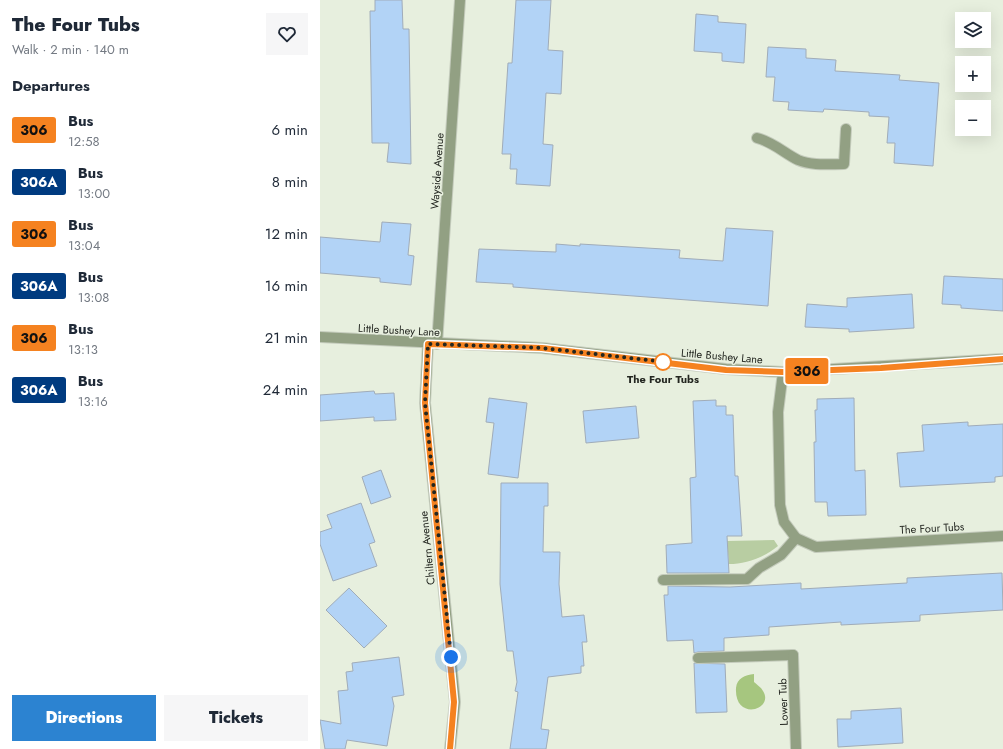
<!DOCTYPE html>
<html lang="en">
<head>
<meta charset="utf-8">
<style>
	body { margin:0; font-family:Jost,sans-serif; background:#f6f6f7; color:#1f2937; height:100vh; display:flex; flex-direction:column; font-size:15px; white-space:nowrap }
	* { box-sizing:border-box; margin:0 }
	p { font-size:13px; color:#747a83 }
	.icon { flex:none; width:22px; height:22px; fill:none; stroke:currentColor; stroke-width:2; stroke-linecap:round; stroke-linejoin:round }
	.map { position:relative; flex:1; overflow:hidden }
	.details { display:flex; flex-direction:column; background:#fff; width:320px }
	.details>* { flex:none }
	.badge { padding:0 8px; border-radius:3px; font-size:14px; line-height:26px }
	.buttons { position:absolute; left:635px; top:12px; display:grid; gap:8px }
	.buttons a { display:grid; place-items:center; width:36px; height:36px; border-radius:0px; background:#fff; box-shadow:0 4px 16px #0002; font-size:20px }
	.you { position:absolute; width:20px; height:20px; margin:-10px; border:3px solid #fff; border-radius:50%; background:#1a73e8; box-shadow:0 0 0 6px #1a73e833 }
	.map>.badge { position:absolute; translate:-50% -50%; box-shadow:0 0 0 2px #fff }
	h2 { padding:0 12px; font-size:15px; line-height:36px }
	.round { display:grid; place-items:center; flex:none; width:42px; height:42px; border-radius:0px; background:#f6f6f7 }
	.summary { display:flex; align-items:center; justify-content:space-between; height:68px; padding:0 12px }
	h1 { font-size:19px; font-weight:800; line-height:30px }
	.button { display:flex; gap:8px; margin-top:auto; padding:8px 12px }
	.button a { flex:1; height:46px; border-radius:0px; background:#2c83d1; color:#fff; font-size:16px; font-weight:800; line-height:46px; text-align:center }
	.button a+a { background:#f6f6f7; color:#1f2937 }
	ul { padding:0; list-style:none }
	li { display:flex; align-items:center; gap:12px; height:52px; padding:0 12px }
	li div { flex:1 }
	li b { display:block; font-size:15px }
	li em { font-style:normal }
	li .badge { min-width:44px; font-weight:700; text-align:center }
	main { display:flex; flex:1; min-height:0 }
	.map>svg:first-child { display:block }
</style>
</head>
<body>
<main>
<section class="details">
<div class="summary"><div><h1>The Four Tubs</h1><p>Walk · 2 min · 140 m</p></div><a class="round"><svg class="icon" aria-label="heart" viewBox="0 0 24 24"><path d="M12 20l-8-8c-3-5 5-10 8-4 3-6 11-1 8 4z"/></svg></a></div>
<h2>Departures</h2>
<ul>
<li><span class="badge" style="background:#f58220;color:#111">306</span><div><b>Bus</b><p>12:58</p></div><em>6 min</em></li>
<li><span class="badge" style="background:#003b80;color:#fff">306A</span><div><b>Bus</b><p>13:00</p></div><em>8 min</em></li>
<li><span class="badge" style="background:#f58220;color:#111">306</span><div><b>Bus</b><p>13:04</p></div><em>12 min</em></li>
<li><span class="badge" style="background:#003b80;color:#fff">306A</span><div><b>Bus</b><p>13:08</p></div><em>16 min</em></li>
<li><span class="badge" style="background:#f58220;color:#111">306</span><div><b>Bus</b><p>13:13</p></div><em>21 min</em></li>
<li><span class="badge" style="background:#003b80;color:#fff">306A</span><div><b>Bus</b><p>13:16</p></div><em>24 min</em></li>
</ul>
<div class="button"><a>Directions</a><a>Tickets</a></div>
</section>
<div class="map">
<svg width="683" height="749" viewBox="0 0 683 749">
	<rect width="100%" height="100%" fill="#e7efde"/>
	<path fill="#b8cda2" d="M454,540l4,6c-13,11 -32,18 -49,18l-2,-23z"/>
	<path fill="#a6c67f" d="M434,674v8c3,3 7,5 9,9 12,19 -29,31 -27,-3 1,-10 9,-13 18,-14z"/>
	<g fill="#b2d3f6" stroke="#a0acb9">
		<path d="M55,0h27l1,29h6l2,135 -24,-2 2,-19h-17l-2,-132h5z"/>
		<path d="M196,0h35l-3,50 15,1 -2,43 -15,-1 -3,51 10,1 -3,41 -34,-2 1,-15h-7l1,-15h-9l6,-91h4z"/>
		<path d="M376,14l22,2v6l28,2 -2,39 -22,-2v-8l-28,-2z"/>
		<path d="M448,47l38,2v9l30,2 -1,11 65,4 -1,5 40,3 -6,83 -39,-3 1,-20h-8l2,-26 -20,-1v-4l-45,-3 -1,3 -35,-2 1,-8 -16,-1 2,-24h-9z"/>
		<path d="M62,222l29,2 -3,31 6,1 -3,29 -31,-3v-4l-60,-5v-36l60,5z"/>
		<path d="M406,228l47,3 -5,75 -215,-16 -40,-3v-3l-37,-2 3,-33 77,3v-8l24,2v-2l100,6 -1,8 44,3z"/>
		<path d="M624,276l59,3v32l-42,-3v-3l-19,-1z"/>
		<path d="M592,294l2,34 -65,4v-3l-44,-2 2,-23 40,3v-9z"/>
		<path d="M54,391l1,3 19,-1 2,27 -22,1v-4l-54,4v-26z"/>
		<path d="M169,398l38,5 -9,75 -30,-4 6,-51 -8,-1z"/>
		<path d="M534,398l1,73 10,-1 1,45 -38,1 -1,-14h-12l-1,-60h2l-1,-32h2v-11z"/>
		<path d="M396,400v6h10v9h7l2,61h3l4,60h-15l2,37h-62l-1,-28 26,-2 -2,-65 6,-1 -3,-76z"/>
		<path d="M316,406l3,32 -53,5 -3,-32z"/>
		<path d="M648,422v4l35,-2v52l-8,1v5l-95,5 -3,-34 27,-2 -2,-26z"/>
		<path d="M61,470l10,27 -20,7 -9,-27z"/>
		<path d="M181,483h47v23h-4l-1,46h17l-1,32 3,33 22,-2 3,27h-5l2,24h-3v7l-33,4 -7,52 8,1 -3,19h-36l8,-57 -3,-1 2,-9 -4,-31h-6l-7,-67z"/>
		<path d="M41,503l14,39 -6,2 8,22 -44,15 -13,-37v-12l12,-4 -5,-13z"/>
		<path d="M682,573l1,37 -83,5v6l-79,4v-3l-72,5v8l-45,3v13l-26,1 -4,1 -1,-13 -26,1 -3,-46h4v-9l62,1 71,-4v6l106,-6v-5z"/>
		<path d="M29,588l38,38 -23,22 -38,-38z"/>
		<path d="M79,657l5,38 -12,2 2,9 -7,40 -40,-6 -2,9h-20l-5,-29 21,4 -3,-33 10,-1 -2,-18 7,-1 -1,-8z"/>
		<path d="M374,663l31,1 2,48 -31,1z"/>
		<path d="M581,708l2,35 -65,4 -1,-28h14v-8z"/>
	</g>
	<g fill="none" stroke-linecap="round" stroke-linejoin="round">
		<defs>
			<g id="service">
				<path d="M437,138c16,4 27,15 41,22 14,6 31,4 46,4l2,-35"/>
				<path d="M343,580l84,-1 12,-11 22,-13 15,-17"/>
				<path d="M378,658l95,-3"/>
			</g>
			<g id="minor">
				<path d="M117,344l23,-344"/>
				<path d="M463,372l-5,40 2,93 4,17 12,16 20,9 187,-11"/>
				<path d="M473,655l3,94"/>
			</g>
			<g id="tertiary">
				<path d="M0,337l222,11 184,21 57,3 220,-13"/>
				<path d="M108,343l-3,60 30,299 -5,47"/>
			</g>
		</defs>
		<use href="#service" stroke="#c4cbbc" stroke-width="12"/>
		<use href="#minor" stroke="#c4cbbc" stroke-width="12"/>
		<use href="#tertiary" stroke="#c4cbbc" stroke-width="12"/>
		<use href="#service" stroke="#92a083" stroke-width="10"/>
		<use href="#minor" stroke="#92a083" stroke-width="10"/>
		<use href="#tertiary" stroke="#92a083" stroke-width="10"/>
	</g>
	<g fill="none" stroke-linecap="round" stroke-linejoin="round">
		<defs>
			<path id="line" d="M130,749l4,-47 -29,-299 3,-59 114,4 184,22 57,2 98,-4 122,-9"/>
		</defs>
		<use href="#line" stroke="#fff" stroke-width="9"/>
		<use href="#line" stroke="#f58220" stroke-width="6"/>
		<path stroke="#232620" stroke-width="4" stroke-dasharray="0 7.2" d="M131,657l-26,-254 3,-59 114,4 123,14h-2"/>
	</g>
	<circle fill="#fff" stroke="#f58220" stroke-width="2" cx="343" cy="362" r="8"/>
	<g text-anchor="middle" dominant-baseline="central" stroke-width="3" stroke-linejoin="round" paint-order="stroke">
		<g font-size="11" fill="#232620" stroke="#e7efde">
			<text transform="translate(117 171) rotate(-86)">Wayside Avenue</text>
			<text transform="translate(79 330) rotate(3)">Little Bushey Lane</text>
			<text transform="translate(402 356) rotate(5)">Little Bushey Lane</text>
			<text transform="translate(612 528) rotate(-3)">The Four Tubs</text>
			<text transform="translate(107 548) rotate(-96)">Chiltern Avenue</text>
			<text transform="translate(463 702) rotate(-92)">Lower Tub</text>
		</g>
		<g font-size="11" font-weight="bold" fill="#232620" stroke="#e7efde">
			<text x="343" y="379">The Four Tubs</text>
		</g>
	</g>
</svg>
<div class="buttons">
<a><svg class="icon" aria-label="layers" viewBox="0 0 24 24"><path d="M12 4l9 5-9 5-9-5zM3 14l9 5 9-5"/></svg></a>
<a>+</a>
<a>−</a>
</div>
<div class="you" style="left:131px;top:657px"></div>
<b class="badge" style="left:487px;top:371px;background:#f58220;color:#111">306</b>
</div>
</main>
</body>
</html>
